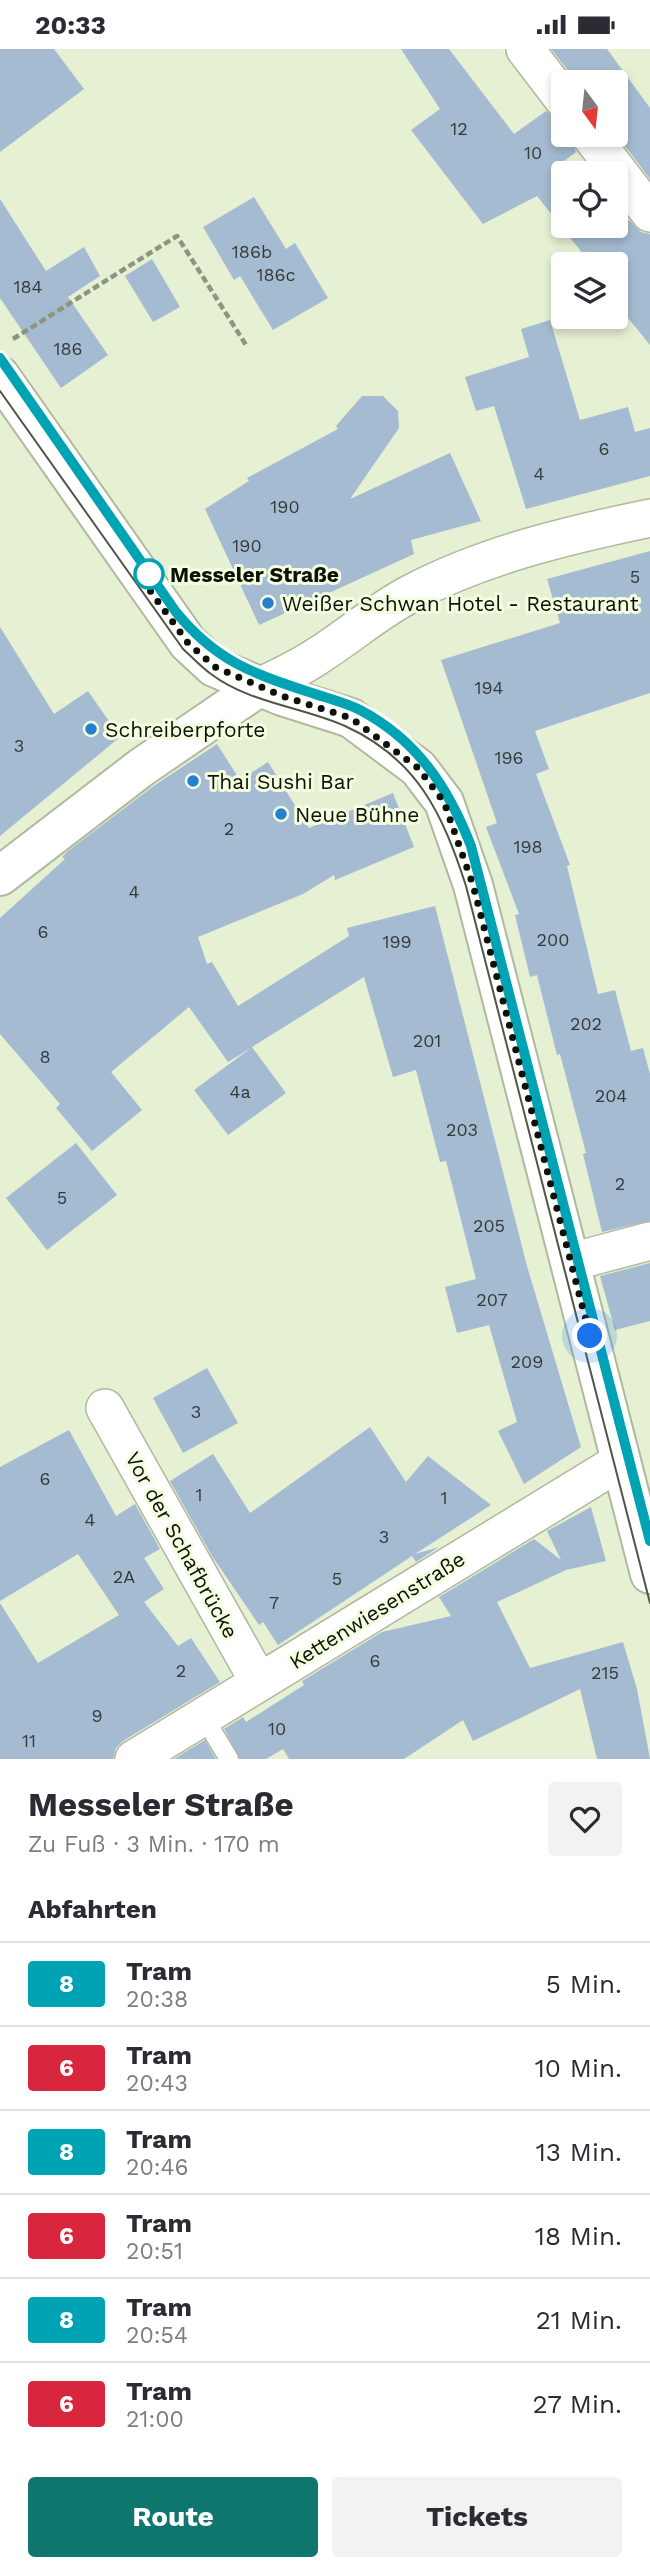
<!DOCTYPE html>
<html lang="de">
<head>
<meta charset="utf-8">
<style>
	body { margin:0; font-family:"Work Sans",sans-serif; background:#f2f2f3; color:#2b2b33; height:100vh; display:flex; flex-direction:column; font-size:26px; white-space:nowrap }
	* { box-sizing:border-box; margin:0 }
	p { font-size:23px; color:#7c7c81 }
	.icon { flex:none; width:38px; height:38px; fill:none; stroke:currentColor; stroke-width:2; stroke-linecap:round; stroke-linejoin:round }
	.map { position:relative; height:1710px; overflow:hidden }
	.details { display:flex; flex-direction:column; background:#fff; flex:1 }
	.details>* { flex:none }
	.badge { padding:0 14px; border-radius:5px; font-size:24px; line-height:46px }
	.needle { width:46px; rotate:165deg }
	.buttons { position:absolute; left:551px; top:21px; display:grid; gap:14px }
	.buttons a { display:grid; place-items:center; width:77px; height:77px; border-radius:7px; background:#fff; box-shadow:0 4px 10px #0003; font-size:35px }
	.you { position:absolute; width:35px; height:35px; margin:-18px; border:5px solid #fff; border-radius:50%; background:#1a73e8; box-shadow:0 0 0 10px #1a73e833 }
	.map>.badge { position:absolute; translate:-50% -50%; box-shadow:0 0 0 4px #fff }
	h2 { padding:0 28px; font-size:26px; line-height:63px }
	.round { display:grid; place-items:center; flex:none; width:74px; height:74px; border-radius:7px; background:#f2f2f3 }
	.headline { display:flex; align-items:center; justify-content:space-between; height:119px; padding:0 28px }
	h1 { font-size:33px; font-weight:700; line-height:52px }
	.button { display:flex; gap:14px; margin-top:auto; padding:14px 28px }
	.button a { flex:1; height:80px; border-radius:7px; background:#0f766e; color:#fff; font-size:28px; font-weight:700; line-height:80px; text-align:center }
	.button a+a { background:#f2f2f3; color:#2b2b33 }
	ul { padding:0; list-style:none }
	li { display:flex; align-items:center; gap:21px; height:84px; padding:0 28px; border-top:2px solid #e1e1e2 }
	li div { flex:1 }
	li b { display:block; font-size:26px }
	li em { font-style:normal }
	li .badge { min-width:77px; font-weight:700; text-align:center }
	.status { display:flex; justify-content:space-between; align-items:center; height:49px; padding:0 35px; background:#fff; direction:ltr }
	.status svg { height:19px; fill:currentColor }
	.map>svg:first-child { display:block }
</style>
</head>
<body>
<div class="status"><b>20:33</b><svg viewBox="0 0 49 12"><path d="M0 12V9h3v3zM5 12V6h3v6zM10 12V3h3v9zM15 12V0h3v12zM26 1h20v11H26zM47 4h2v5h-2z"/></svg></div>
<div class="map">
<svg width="650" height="1710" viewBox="0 0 650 1710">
	<rect width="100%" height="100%" fill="#e6f0d3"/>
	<g fill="#a5bbd1">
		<path d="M0,0h54l30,40 -84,63z"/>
		<path d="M401,0h48l65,85 32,-23 9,8 9,1v15h5l7,17 -12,9v65h58l7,-6 12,12 9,2v111l-22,-27 -12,10v-64h-25l-54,-68 -54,28 -72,-94 29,-21z"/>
		<path d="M551,0h56l43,59v71l-34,-45v-52h-39z"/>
		<path d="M254,148l32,52 9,-6 33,55 -55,32 -33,-54 -6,4 -31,-53z"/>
		<path d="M0,150l46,72 38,-24 16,29 -32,21 40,58 -47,33 -61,-90z"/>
		<path d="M152,210l28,48 -27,15 -28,-46z"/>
		<path d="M550,271l30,100 48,-13 7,25 15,-4v48l-124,33 -32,-103 -18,5 -11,-34 64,-20 -8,-28z"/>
		<path d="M362,347h21l15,15 1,17 -49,71 100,-46 31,68 -70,19 3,14 -155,71 -54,-116 44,-28 -2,-3 91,-49 -2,-3z"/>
		<path d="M650,502v142l-115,38 14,38 -13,5 34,91 -3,1 31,128 17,-4 16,61 12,-3 7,26v147l-48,11 -19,-78 3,-1 -26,-99 -3,1 -20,-80 -7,2 -15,-62 4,-1 -33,-87 11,-4 -56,-163 119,-37 -13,-44z"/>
		<path d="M0,578l54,87 34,-23 32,46 -120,99z"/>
		<path d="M217,695l23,36 28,-18 41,66 84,-35 21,54 -79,33 -1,-5 -31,19 -105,43 9,27 5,-2 26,44 111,-70 -2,-8 88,-22 92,360 54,181 -57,37 -26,-53 19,-9 -28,-97 -32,8 -12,-46 31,-8 -30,-118 -6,1 -24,-92 -23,7 -29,-100 -112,70 34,46 -58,42 -34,-45 57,-42 -23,14 -39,-55 -78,65 31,38 -50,41 -36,-43 4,-4 -60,-70v-116l65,-59 -3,-2 6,-6 87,-66z"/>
		<path d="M76,1094l41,52 -70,55 -41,-52z"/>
		<path d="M650,1214v58l-35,9 -15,-54z"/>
		<path d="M207,1319l31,55 -55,30 -30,-55z"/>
		<path d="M370,1378l36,55 22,-26 63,49 -76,49 24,-7 -23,15 -4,-6 -134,89 -15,-23 -4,3 -47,-69 -42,-75 43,-27 37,59z"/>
		<path d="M69,1381l47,86 19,-12 25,45 -16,9 20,31 -20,13 34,44 13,-8 29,44 -97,59 -7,7 -3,11h-113v-156l38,60 81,-48 -41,-61 -78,47v-134z"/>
		<path d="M591,1458l15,54 -40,9 -69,32 33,66 93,-26 14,47 13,70h-53l-17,-70 -107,52 -10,-21 -59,39h-115l-6,-10 -17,10h-26l-16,-30 19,-12 3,5 58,-37 -2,-4 80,-49 69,-16 -12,-19 95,-58 27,21 -14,-29z"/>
		<path d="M205,1691l11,19h-42z"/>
	</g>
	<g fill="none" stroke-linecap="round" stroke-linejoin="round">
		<defs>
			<path id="lane" d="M203,1667l26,43"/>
			<g id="street">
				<path d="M525,0l39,51"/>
				<path d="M590,86l60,78"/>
				<path d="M259,638c19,-9 39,-18 57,-30 32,-20 60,-45 94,-63 74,-39 158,-59 240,-76"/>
				<path d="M571,1213l79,-21"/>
				<path d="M105,1359l154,274"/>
				<path d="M134,1710l487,-298"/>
			</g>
			<g id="secondary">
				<path d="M0,327l188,267 26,24 68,29 69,22 67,50 26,34 29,83 177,689"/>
				<path d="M0,827l142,-109 117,-80"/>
			</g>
		</defs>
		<use href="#lane" stroke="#afb99d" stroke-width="21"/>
		<use href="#street" stroke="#afb99d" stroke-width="40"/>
		<use href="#secondary" stroke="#afb99d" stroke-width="42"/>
		<path stroke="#8d947f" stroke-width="4.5" stroke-dasharray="7 3.5" stroke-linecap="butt" d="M13,290l164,-103 69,109"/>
		<use href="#lane" stroke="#fff" stroke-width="18"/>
		<use href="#street" stroke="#fff" stroke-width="37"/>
		<use href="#secondary" stroke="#fff" stroke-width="38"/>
		<g stroke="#515646" stroke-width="2">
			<path d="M0,309l175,254c42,50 75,60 134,81 17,5 36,9 51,17 57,31 88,77 111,137l179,694"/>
			<path d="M0,342l183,258c9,8 18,18 28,25 38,29 92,33 134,52 73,33 98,89 121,160l184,717"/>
		</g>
	</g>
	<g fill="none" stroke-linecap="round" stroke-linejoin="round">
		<defs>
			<path id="line" d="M0,309l176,254c39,48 75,61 133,80 17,6 35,10 51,18 57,30 88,77 111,136l179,695"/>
		</defs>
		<use href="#line" stroke="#fff" stroke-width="16"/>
		<use href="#line" stroke="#00a3b4" stroke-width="10"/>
		<path stroke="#0e1107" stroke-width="7" stroke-dasharray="0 12.6" d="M149,525l-8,4 47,65 27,24 67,29 69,22 67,50 26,34 29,83 117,451"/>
	</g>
	<circle fill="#fff" stroke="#00a3b4" stroke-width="3.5" cx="149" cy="525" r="14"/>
	<g fill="#2480cd" stroke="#f3fde0" stroke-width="2.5">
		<circle cx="268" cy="554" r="7"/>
		<circle cx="91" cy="680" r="7"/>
		<circle cx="193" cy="732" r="7"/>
		<circle cx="281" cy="765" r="7"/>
	</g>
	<g text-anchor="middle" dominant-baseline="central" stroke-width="6" stroke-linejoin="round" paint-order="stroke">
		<g font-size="18" fill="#343c3a">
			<text x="459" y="79">12</text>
			<text x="533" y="103">10</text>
			<text x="252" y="202">186b</text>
			<text x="276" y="225">186c</text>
			<text x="28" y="237">184</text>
			<text x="68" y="299">186</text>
			<text x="604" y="399">6</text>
			<text x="539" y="424">4</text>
			<text x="285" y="457">190</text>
			<text x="247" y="496">190</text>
			<text x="635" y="527">5</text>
			<text x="489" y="638">194</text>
			<text x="19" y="696">3</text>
			<text x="509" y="708">196</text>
			<text x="229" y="779">2</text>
			<text x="528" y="797">198</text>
			<text x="134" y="842">4</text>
			<text x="43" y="882">6</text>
			<text x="553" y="890">200</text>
			<text x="397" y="892">199</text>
			<text x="586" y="974">202</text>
			<text x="427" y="991">201</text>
			<text x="45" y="1007">8</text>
			<text x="240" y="1042">4a</text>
			<text x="611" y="1046">204</text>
			<text x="462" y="1080">203</text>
			<text x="620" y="1134">2</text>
			<text x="62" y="1148">5</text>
			<text x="489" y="1176">205</text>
			<text x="492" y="1250">207</text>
			<text x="527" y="1312">209</text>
			<text x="196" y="1362">3</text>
			<text x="45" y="1429">6</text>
			<text x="199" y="1445">1</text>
			<text x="444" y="1448">1</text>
			<text x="90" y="1470">4</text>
			<text x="384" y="1487">3</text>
			<text x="124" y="1527">2A</text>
			<text x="337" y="1529">5</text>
			<text x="274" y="1553">7</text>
			<text x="375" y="1611">6</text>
			<text x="181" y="1621">2</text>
			<text x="605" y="1623">215</text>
			<text x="97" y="1666">9</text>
			<text x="277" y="1679">10</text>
			<text x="29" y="1691">11</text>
		</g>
		<g font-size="21" font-weight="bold" fill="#0e1107" stroke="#f3fde0" text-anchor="start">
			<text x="170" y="525">Messeler Straße</text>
		</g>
		<g font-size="21" fill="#0e1107" stroke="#f3fde0" text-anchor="start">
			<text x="282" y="554">Weißer Schwan Hotel - Restaurant</text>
			<text x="105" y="680">Schreiberpforte</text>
			<text x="207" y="732">Thai Sushi Bar</text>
			<text x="295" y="765">Neue Bühne</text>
		</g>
		<g font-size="21" fill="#0e1107" stroke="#f3fde0">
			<text transform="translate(182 1496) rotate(61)">Vor der Schafbrücke</text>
			<text transform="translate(377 1561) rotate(-32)">Kettenwiesenstraße</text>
		</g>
	</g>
</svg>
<div class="buttons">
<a><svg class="needle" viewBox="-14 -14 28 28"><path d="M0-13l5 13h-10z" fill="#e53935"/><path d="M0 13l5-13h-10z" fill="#7c7c81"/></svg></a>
<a><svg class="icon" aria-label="locate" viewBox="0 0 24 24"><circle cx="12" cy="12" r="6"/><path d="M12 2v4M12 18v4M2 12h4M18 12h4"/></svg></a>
<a><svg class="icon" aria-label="layers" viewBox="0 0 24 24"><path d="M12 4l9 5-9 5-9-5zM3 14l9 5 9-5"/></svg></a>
</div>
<div class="you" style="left:590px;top:1287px"></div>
</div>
<section class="details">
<div class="headline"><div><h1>Messeler Straße</h1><p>Zu Fuß · 3 Min. · 170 m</p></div><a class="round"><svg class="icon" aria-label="heart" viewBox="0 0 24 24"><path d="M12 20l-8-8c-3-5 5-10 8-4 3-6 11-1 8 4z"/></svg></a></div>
<h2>Abfahrten</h2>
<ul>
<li><span class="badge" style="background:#00a3b4;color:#fff">8</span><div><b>Tram</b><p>20:38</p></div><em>5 Min.</em></li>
<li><span class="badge" style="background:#d7263d;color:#fff">6</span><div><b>Tram</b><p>20:43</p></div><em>10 Min.</em></li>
<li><span class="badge" style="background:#00a3b4;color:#fff">8</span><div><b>Tram</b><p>20:46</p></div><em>13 Min.</em></li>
<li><span class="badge" style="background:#d7263d;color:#fff">6</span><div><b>Tram</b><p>20:51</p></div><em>18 Min.</em></li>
<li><span class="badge" style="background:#00a3b4;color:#fff">8</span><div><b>Tram</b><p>20:54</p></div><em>21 Min.</em></li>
<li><span class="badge" style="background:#d7263d;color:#fff">6</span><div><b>Tram</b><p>21:00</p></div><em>27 Min.</em></li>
</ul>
<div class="button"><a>Route</a><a>Tickets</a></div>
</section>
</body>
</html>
